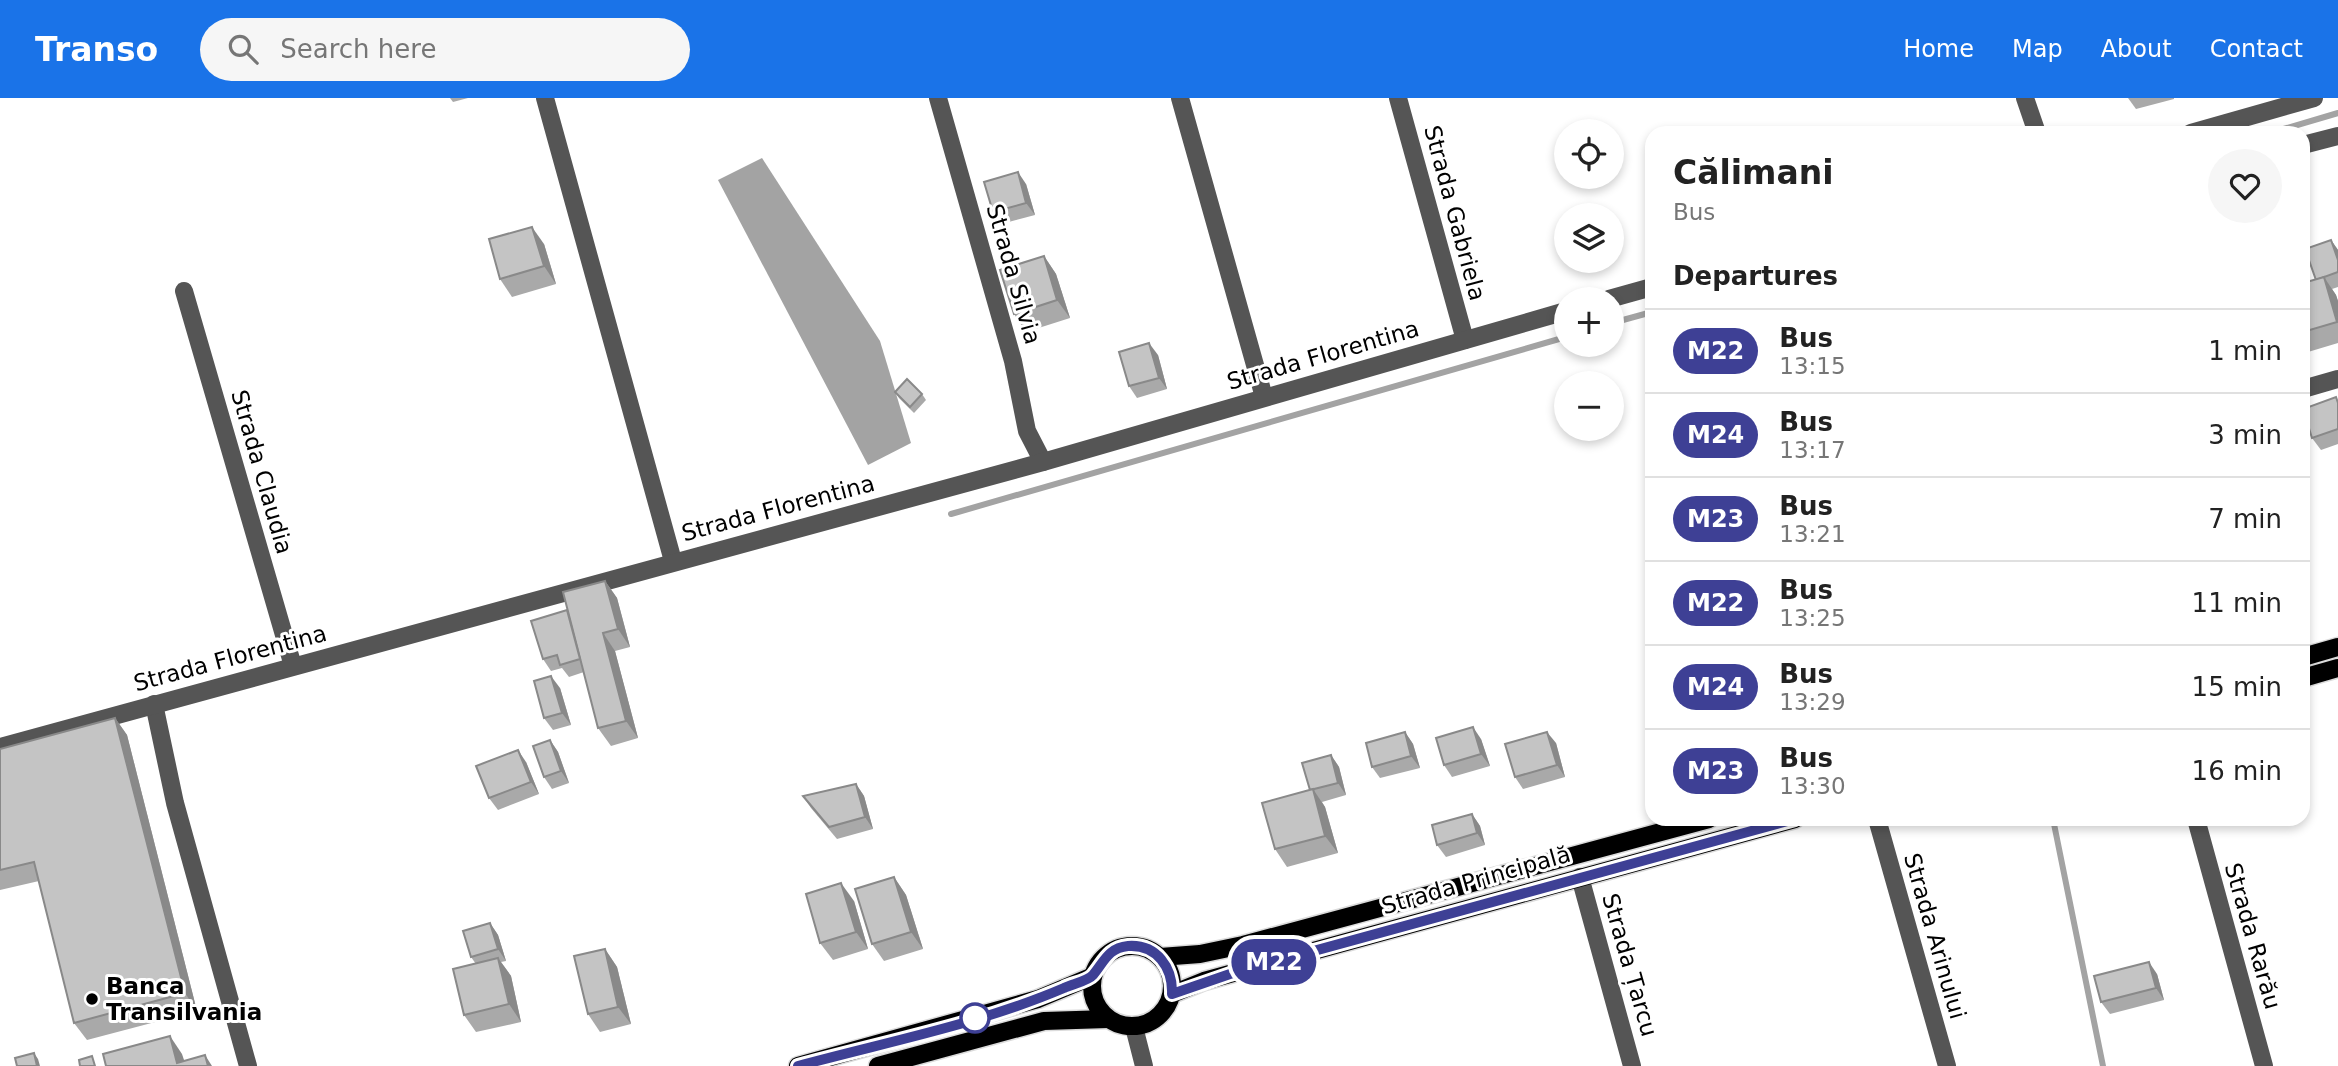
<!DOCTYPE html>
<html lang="en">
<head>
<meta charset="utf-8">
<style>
	body { margin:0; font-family:"DejaVu Sans",sans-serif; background:#f6f6f6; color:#222; height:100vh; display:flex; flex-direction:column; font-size:26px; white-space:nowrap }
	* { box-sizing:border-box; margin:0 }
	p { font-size:23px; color:#767676 }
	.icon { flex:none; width:38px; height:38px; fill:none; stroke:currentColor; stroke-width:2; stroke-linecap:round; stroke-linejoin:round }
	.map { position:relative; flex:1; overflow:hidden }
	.panel { position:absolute; left:1645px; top:28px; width:665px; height:700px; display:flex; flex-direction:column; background:#fff; border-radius:21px; box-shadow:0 4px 10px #0003 }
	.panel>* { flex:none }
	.badge { padding:0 14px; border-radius:23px; font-size:24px; line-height:46px }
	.controls { position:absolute; left:1554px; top:21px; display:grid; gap:14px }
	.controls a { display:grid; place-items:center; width:70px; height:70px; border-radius:50%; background:#fff; box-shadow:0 4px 10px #0003; font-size:35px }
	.map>.badge { position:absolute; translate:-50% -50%; box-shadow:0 0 0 4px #fff }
	h2 { padding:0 28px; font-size:26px; line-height:63px }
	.round { display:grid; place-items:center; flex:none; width:74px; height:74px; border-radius:37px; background:#f6f6f6 }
	.headline { display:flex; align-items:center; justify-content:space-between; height:119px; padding:0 28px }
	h1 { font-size:33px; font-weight:700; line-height:52px }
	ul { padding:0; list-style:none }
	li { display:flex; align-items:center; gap:21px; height:84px; padding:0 28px; border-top:2px solid #e0e0e0 }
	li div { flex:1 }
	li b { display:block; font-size:26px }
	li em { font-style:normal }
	li .badge { min-width:77px; font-weight:700; text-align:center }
	header { display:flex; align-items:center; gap:42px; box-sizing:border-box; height:98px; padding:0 35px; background:#1a73e8; color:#fff }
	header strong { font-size:33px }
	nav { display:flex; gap:38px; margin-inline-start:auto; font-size:24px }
	.search { width:490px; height:63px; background:#f6f6f6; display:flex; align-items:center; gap:18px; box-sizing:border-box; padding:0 24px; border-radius:38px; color:#767676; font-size:26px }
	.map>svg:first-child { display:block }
</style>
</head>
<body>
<header>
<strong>Transo</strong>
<div class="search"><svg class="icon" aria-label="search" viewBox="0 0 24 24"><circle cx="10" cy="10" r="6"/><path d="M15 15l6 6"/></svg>Search here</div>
<nav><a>Home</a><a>Map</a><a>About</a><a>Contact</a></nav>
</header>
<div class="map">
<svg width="2338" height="968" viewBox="0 0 2338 968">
	<rect width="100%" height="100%" fill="#fff"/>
	<path fill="#a3a3a3" d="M762,60l118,183 31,102 -43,22 -150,-285z"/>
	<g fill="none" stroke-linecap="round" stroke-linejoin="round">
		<g stroke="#a3a3a3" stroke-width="6">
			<path d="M2270,35l68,-20"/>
			<path d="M1612,225l40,-11"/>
			<path d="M951,416l615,-177"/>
			<path d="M2053,721l50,247"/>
		</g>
		<defs>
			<g id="major">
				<path d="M2303,559l35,-10"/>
				<path d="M2303,580l35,-10"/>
				<circle cx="1132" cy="888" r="40"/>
				<path d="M1160,859l40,-3 43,-9 466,-126"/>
				<path d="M1172,896l32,-13 591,-162"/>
				<path d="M798,968l240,-67 55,-23"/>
				<path d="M878,968l166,-45 64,-2"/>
			</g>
		</defs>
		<use href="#major" stroke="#dbdbdb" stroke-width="21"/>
		<g stroke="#555" stroke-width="18">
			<path d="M545,0l128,463"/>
			<path d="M938,0l75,263 14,70 16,31"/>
			<path d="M1180,0l84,299"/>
			<path d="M1398,0l67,242"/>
			<path d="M2025,0l12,35"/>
			<path d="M2191,35l123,-35"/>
			<path d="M2303,47l35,-9"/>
			<path d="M184,193l109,375"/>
			<path d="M1609,201l43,-12"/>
			<path d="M2303,291l35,-10"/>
			<path d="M154,606l21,99 73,263"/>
			<path d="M0,649l1043,-285 523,-151"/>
			<path d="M1877,721l70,247"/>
			<path d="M2196,721l68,247"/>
			<path d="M1580,779l52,189"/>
			<path d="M1134,929l10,39"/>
		</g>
		<use href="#major" stroke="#000" stroke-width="18"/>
	</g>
	<g fill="#a9a9a9">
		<path d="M450,0h18l-15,4z"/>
		<path d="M2128,0h46v1l-38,10z"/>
		<path d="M1026,86l9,31 -34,9 -8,-12z"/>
		<path d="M2331,142l7,10v37l-6,2 4,6 2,6v42l-30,9 -5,-8v-61l13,-3z"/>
		<path d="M544,146l12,40 -44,13 -12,-18z"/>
		<path d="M1044,158l12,18 14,44 -44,14 -12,-18z"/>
		<path d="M1158,257l9,34 -30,9 -8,-12z"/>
		<path d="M895,294l27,2 4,6 -12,13 -15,-15z"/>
		<path d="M2338,302v44l-17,6 -9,-12z"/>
		<path d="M605,483l12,17 13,49 -15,4 23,87 -27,8 -13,-18 -14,-56 -15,5 -7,-9 -11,3 -8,-12z"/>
		<path d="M560,590l11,37 -18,5 -9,-12z"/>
		<path d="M115,620l12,17 70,276 -110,29 -13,-17 -35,-142 -39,9v-141z"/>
		<path d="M1405,634l8,12 7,24 -40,10 -8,-11z"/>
		<path d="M1481,641l9,27 -38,11 -8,-12z"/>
		<path d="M550,642l8,12 11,31 -17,6 -8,-12z"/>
		<path d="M1556,645l9,34 -42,12 -8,-12z"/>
		<path d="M1331,657l8,12 7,28 -24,7 3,5 13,46 -51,14 -12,-18z"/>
		<path d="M526,664l13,32 -41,16 -9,-12z"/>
		<path d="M856,686l8,12 9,33 -36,10 -26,-31 -8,-12z"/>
		<path d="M1472,716l8,12 5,19 -39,12 -9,-12z"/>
		<path d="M894,779l12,18 17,54 -39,12 -12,-17z"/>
		<path d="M854,803l14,48 -35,11 -13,-17z"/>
		<path d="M490,825l8,12 8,26 -5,1 10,14 10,46 -45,10 -12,-17 12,-51 -5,-7z"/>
		<path d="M605,851l12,18 14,57 -31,8 -12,-18z"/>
		<path d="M2157,876l7,26 -54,14 -9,-12z"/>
	</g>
	<g fill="#898989">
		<path d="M1018,74l8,12 9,31 -9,-12z"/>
		<path d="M532,129l12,17 12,40 -12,-18z"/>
		<path d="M2331,142l7,10v10z"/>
		<path d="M1044,158l12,18 14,44 -13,-18z"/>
		<path d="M2324,179l12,18 2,6v22z"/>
		<path d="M1149,245l9,12 9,34 -8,-11z"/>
		<path d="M605,483l12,17 13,49 -12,-18z"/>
		<path d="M603,535l12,18 23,87 -12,-17z"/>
		<path d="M551,578l9,12 11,37 -9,-12z"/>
		<path d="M115,620l12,17 70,276 -12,-18z"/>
		<path d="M1473,629l8,12 9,27 -9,-12z"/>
		<path d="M1405,634l8,12 7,24 -9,-12z"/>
		<path d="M1547,634l9,11 9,34 -8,-12z"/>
		<path d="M550,642l8,12 11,31 -8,-12z"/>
		<path d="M518,652l8,12 13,32 -8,-12z"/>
		<path d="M1331,657l8,12 7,28 -8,-12z"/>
		<path d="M856,686l8,12 9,33 -8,-12z"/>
		<path d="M1313,691l12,18 13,46 -13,-17z"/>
		<path d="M1472,716l8,12 5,19 -8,-12z"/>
		<path d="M894,779l12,18 17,54 -12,-17z"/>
		<path d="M841,785l13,18 14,48 -12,-17z"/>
		<path d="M490,825l8,12 8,26 -8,-12z"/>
		<path d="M605,851l12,18 14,57 -13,-17z"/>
		<path d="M498,860l13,18 10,46 -12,-18z"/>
		<path d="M2149,864l8,12 7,26 -8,-12z"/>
		<path d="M170,938l12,18 4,12 -9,-3z"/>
		<path d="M34,955l4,6 2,7h-3z"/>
		<path d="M205,957l7,11h-4z"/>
	</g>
	<g fill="#c4c4c4" stroke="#898989" stroke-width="2">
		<path d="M1018,74l8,31 -33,9 -9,-30z"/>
		<path d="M532,129l12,39 -44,13 -11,-40z"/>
		<path d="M2331,142l7,20v12l-22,8 -11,-31z"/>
		<path d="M1044,158l13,44 -43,14 -14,-44z"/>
		<path d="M2324,179l13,45 -34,10v-49z"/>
		<path d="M1149,245l10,35 -30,8 -10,-34z"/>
		<path d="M907,281l15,15 -12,13 -15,-15z"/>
		<path d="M2336,299l2,6v26l-26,9 -9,-29z"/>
		<path d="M605,483l13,48 -15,4 23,88 -28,7 -35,-136z"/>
		<path d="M567,512l13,49 -20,6 -3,-10 -14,4 -12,-38z"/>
		<path d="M551,578l11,37 -18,5 -10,-37z"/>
		<path d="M115,620l70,275 -111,30 -40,-161 -34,8v-121z"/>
		<path d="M1473,629l8,27 -37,11 -8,-27z"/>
		<path d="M1405,634l6,24 -39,11 -6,-24z"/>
		<path d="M1547,634l10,33 -42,12 -10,-33z"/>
		<path d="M550,642l11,31 -17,6 -11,-31z"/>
		<path d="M518,652l13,32 -42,16 -13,-32z"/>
		<path d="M1331,657l7,28 -28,7 -8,-27z"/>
		<path d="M856,686l9,33 -36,10 -26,-31z"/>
		<path d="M1313,691l12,47 -50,13 -13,-46z"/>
		<path d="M1472,716l5,19 -40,12 -5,-20z"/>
		<path d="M894,779l17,55 -39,12 -17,-55z"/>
		<path d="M841,785l15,49 -36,11 -14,-49z"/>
		<path d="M490,825l8,26 -27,8 -8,-26z"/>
		<path d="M605,851l13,58 -30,7 -14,-58z"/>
		<path d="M498,860l11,46 -45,11 -11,-46z"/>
		<path d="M2149,864l7,26 -55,14 -7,-26z"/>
		<path d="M170,938l7,27 28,-8 3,11h-102l-3,-12z"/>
		<path d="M34,955l3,13h-20l-2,-8z"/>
		<path d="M92,958l3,10h-15l-1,-6z"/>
	</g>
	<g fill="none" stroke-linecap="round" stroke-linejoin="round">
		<defs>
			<path id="line" d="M798,968c88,-24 182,-42 266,-78 8,-4 24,-7 29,-13 11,-13 15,-27 35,-29 29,-2 45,22 44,48l58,-20 565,-155"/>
		</defs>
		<use href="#line" stroke="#fff" stroke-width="16"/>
		<use href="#line" stroke="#3e4095" stroke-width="10"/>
	</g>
	<circle fill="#000" stroke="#fff" stroke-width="2.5" cx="92" cy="901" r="7"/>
	<circle fill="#fff" stroke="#3e4095" stroke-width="3.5" cx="975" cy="920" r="14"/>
	<g text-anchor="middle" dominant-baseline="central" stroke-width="6" stroke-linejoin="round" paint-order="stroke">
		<g font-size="23" fill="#000" stroke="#fff">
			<text transform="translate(1455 115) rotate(75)">Strada Gabriela</text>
			<text transform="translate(1014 176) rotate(74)">Strada Silvia</text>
			<text transform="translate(1323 257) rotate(-16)">Strada Florentina</text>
			<text transform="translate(262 374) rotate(74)">Strada Claudia</text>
			<text transform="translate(778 410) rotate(-15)">Strada Florentina</text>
			<text transform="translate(230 560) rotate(-15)">Strada Florentina</text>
			<text transform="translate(1476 782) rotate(-16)">Strada Principală</text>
			<text transform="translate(1935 838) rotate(74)">Strada Arinului</text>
			<text transform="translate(2253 838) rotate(74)">Strada Rarău</text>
			<text transform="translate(1630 867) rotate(74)">Strada Țarcu</text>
		</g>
		<g font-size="23" font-weight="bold" fill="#000" stroke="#fff" text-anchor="start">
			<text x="106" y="888">Banca<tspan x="106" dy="26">Transilvania</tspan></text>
		</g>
	</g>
</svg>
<div class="controls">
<a><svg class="icon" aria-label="locate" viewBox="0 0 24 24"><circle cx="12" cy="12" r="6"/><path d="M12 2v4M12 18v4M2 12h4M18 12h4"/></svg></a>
<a><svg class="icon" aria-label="layers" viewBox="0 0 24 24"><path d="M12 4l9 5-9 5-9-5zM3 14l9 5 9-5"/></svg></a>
<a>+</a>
<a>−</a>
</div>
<b class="badge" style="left:1274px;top:864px;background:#3e4095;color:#fff">M22</b>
<section class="panel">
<div class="headline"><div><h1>Călimani</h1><p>Bus</p></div><a class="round"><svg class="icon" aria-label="heart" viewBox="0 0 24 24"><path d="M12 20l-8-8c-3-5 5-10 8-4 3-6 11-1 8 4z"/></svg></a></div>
<h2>Departures</h2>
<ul>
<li><span class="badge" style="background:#3e4095;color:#fff">M22</span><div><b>Bus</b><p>13:15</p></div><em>1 min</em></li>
<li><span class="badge" style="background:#3e4095;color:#fff">M24</span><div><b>Bus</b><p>13:17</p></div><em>3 min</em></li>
<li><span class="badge" style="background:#3e4095;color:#fff">M23</span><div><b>Bus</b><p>13:21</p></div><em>7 min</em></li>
<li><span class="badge" style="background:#3e4095;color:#fff">M22</span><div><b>Bus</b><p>13:25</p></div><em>11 min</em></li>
<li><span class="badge" style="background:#3e4095;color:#fff">M24</span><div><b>Bus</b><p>13:29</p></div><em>15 min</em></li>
<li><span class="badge" style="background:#3e4095;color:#fff">M23</span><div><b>Bus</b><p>13:30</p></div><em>16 min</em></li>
</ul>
</section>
</div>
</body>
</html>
